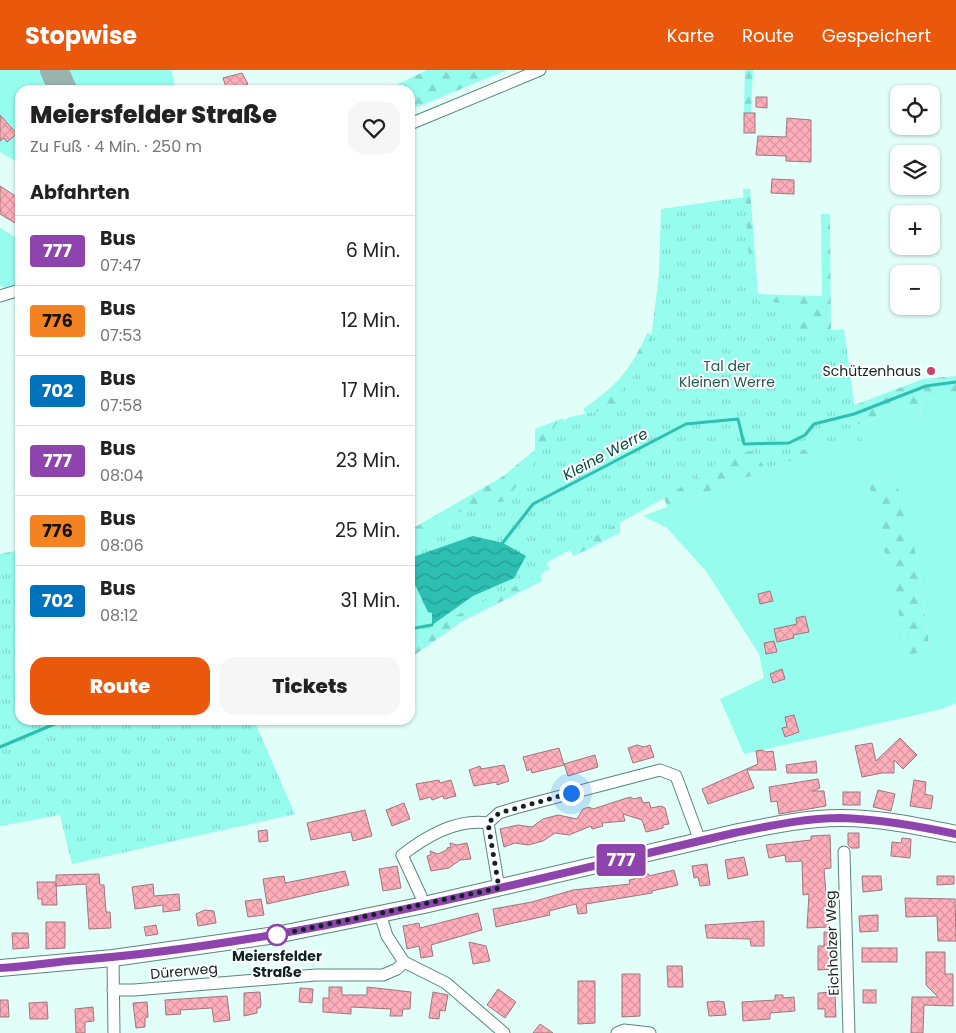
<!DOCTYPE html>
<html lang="de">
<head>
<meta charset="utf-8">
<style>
	body { margin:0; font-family:Poppins,sans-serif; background:#f6f6f6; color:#222; height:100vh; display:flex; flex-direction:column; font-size:19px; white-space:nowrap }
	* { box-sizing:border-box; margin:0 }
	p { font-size:16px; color:#767676 }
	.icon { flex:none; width:28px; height:28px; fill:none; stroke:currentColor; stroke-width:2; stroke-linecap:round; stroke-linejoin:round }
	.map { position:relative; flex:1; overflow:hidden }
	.sheet { position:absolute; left:15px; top:15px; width:400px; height:640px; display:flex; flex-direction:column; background:#fff; border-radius:15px; box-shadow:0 1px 4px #0004 }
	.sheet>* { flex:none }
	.badge { padding:0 10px; border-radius:4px; font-size:18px; line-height:32px }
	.buttons { position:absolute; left:890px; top:15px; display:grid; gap:10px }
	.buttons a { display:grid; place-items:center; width:50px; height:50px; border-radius:10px; background:#fff; box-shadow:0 1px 4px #0004; font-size:25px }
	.you { position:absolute; width:25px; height:25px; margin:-12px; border:4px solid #fff; border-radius:50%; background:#1a73e8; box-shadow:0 0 0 8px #1a73e833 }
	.map>.badge { position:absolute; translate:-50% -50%; box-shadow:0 0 0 2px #fff }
	h2 { padding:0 15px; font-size:19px; line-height:45px }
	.round { display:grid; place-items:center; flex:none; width:52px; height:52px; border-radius:15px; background:#f6f6f6 }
	.headline { display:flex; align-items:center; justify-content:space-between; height:85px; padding:0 15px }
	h1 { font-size:24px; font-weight:800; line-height:38px }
	.button { display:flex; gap:10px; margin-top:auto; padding:10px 15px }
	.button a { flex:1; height:58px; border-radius:15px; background:#ea580c; color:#fff; font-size:20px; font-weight:800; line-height:58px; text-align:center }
	.button a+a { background:#f6f6f6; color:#222 }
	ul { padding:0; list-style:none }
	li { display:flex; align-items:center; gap:15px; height:70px; padding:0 15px; border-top:1px solid #e0e0e0 }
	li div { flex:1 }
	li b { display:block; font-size:19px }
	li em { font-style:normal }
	li .badge { min-width:55px; font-weight:700; text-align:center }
	header { display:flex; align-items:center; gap:30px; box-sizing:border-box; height:70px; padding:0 25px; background:#ea580c; color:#fff }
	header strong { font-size:24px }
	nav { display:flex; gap:28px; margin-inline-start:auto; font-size:18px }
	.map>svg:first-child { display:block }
</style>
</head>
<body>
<header>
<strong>Stopwise</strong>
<nav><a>Karte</a><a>Route</a><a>Gespeichert</a></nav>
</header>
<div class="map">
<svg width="956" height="963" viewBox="0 0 956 963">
	<defs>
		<pattern id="forest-firs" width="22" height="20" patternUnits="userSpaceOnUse" patternTransform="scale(1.25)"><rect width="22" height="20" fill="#96fcee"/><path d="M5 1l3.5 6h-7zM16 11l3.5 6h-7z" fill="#80d8cc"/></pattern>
		<pattern id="park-tufts" width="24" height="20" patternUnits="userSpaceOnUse" patternTransform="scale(1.25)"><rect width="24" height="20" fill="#96fcee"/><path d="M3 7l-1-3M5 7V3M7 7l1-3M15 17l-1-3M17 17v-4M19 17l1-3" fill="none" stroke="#80d8cc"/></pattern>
		<pattern id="water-waves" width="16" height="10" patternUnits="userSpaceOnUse" patternTransform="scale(1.25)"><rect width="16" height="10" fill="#2dc0b2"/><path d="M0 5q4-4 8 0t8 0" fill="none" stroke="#259c90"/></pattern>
		<pattern id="building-cross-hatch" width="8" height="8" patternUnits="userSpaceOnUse" patternTransform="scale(1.25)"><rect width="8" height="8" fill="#ffaebb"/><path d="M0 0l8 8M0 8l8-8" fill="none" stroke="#da95a0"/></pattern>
	</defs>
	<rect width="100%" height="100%" fill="#e2fef9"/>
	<g fill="#96fcee" fill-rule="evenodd">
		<path d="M0,0h171l5,20h-156v67l-3,5 -17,-10z"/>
		<path d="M0,158l20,12v45l-13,5 -7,-5z"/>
		<path d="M956,325v308l-14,6 -198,45 -24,-55 44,-21 -5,-24 -53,-83 -39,-43 -24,-12 172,-64 14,-16 72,-28 14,15 6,-1 -1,-21zM894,407l24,85 11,82 -20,13 -40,-172z"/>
	</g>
	<g fill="url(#forest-firs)">
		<path d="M427,0h80l-97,40v-20h-24z"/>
		<path d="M745,0h8l-2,43h-7z"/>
		<path d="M743,119h7l8,105 64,2 -1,-82h9l1,120 -37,2 -1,-32 -43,-2z"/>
		<path d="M647,263l17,5 132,89 127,-48 33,-3v19l-36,6 1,21 -6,1 -14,-15 -72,28 -14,16 -148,55 -6,-21 -121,81 2,14 -79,40 -53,37v-128l92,-53 33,-27v-21l28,-11 14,40 47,-49 -29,17 -12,-17c33,-23 48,-39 64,-76z"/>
		<path d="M895,407l23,85 11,82 -20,14 -40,-173z"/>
		<path d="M620,449v14l-46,23 -9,-12z"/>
		<path d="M20,480v104l-20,-5v-95z"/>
	</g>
	<g fill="url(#park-tufts)">
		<path d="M745,127l4,66 8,38 40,3 1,30 46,-5 12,88 7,28 -63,5 -33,20 -15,-19 -22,3 -58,40 -126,69 4,6 -95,47 -45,31v-107l13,-5 41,-26 41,-8 35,-45 16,-32 14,-7 47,-10 6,-22 25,-21 11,-90 2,-65z"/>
		<path d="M20,497v153h234l41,94 -223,50 -12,-49 -60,11v-257z"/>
	</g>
	<path fill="url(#water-waves)" d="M473,466l30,7 23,13 -12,22 -41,18 -41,29v-12l-4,-1 -17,-36 -1,-18z"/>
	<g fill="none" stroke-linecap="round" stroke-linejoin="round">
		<g stroke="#2dc0b2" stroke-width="3">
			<path d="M501,475l32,-41 153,-80 52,-5 6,25 45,-1 16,-8 9,-11 40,-10 72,-28 30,-4"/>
			<path d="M410,518l8,-5"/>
			<path d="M410,559l22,-4"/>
			<path d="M0,677l64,-27"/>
		</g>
		<path stroke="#9ab3af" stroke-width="28" d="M54,0l9,20"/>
	</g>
	<g fill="url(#building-cross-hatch)" stroke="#9d767c">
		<path d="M242,3l6,11 -12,6h-7l-1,-4 -2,1 -3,-9z"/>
		<path d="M756,27h11v11l-11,-1z"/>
		<rect x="744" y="43" width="11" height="20"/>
		<path d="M0,45l17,19 -10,8 -3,-4 -4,3z"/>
		<path d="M787,48l24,2v42l-25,-1v-5l-30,-1 2,-19 28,1z"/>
		<path d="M772,109l22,1v14l-23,-1z"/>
		<path d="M0,116l20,13v27l-20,-12z"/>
		<path d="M770,521l3,10 -13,3 -2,-10z"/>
		<path d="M805,546l4,16 -16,3 1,3 -17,4 -3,-13 23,-5 -1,-6z"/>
		<path d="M774,571l3,11 -11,2 -2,-11z"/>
		<path d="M782,599l3,10 -12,4 -3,-9z"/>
		<path d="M794,645l5,17 -14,5 -3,-9 5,-1 -2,-10z"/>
		<path d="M900,668l17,17 -14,14 -9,-9v13h-12l-20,4 -7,-31 17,-3 4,18z"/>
		<path d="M637,675l7,2 6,-2 4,12 -21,6 -5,-15z"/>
		<path d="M559,678l5,17 -32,8 -1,-4 -4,2 -4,-14z"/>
		<path d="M762,680l4,2 7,-1 3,19h-29l7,18 -46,16 -6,-15 56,-25 -2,-13z"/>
		<path d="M595,685l3,12 -30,9 -4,-12z"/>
		<path d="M816,691l1,12h-30l-1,-8z"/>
		<path d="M504,695l5,16 -12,4v-3l-23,4 -5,-16 11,-4 1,3z"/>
		<path d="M818,709l2,9 -8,3h12l2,15 -47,8 -2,-13 -6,1 -2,-15z"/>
		<path d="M439,710l1,3 11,-3 5,16 -12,3 -1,-3 -11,4 -1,-3 -11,3 -4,-16z"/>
		<path d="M914,710l12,2 -1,12 8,2 -2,13 -21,-3z"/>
		<path d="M878,720l17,4 -4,17 -18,-4z"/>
		<rect x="843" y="722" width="17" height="13"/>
		<path d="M630,727l4,2 7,-2 2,6 6,-1 2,6 10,-2 4,2 4,16 -6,1v3l-17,4 -4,-12 -19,-6 2,7 -23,2 1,3 -11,3 -1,-3 -22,9 -14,-2 -12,8 -15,4 -13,-2 -11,4 -4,-18 18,-4 14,2 11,-8 15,-4 19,4 6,-10 6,-2 4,2z"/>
		<path d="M404,733l6,16 -18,7 -6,-16z"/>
		<path d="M365,740l7,26 -19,5 -2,-9 -40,8 -4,-17z"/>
		<path d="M267,760l1,11 -9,1 -1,-11z"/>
		<path d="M848,763h11v15h-8l-3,-3z"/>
		<path d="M830,765l1,33 -7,1 2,25h7v8h-5v25l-21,1 2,-34 -6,1 -1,-34 -16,1 -1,-7 -16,3 -3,-13 45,-5v-4z"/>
		<path d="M902,768l9,1 -1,19 -19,-2 1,-14 9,1z"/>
		<path d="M450,773l7,2 10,-2 4,16 -11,1 -11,8 -18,3 -4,-15 4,-1 -1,-4 8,3 9,-4v-2l4,-1z"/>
		<path d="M744,787l4,18 -20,4 -3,-19z"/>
		<path d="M707,794l3,21 -10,1 -2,-9 -4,1 -2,-12z"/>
		<path d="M397,796l4,22 -18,3 -4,-22z"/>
		<path d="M674,800l4,15 -26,6v2l-66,11 1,9 -9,1 -2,-10 -27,7 1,4 -54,12 -3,-18 39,-7 41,-12 57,-6 -1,-4 6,-1 -1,-3 15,-2v2z"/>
		<path d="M345,801l4,14 -82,19 -4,-25 21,-3 1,7z"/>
		<path d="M99,804l1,11h4l2,27h4l1,16 -22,1 -3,-45 -30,2v-3l1,22h-15v-6h-4l-1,-17h19v-7z"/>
		<path d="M862,806h19l1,14 -19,2z"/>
		<path d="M937,806h17v8l-17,1z"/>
		<path d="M153,814l1,12 25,-2 1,16 -17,2v-7l-28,4 -3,-22z"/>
		<path d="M905,828l50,1 1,42h-18l-1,-25 -31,1z"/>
		<path d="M261,829l3,16 -16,2 -3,-16z"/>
		<path d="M205,840l9,1 2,12 -18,3 -2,-12z"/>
		<path d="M478,843l4,17 -51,15 2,11 -12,2 -2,-12 -12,3 -4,-23 16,-3 1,5z"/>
		<path d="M878,845v16l-18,1 -1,-16z"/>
		<path d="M764,851v25h-13l-1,-7 -43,-1 -2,-13z"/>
		<path d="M46,852h19v26l-19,1z"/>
		<path d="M156,855l2,9 -12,2 -2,-9z"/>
		<path d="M824,862h11l2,37 -19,1v-24h6z"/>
		<path d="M12,863h16l1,15 -16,1z"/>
		<path d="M469,872l17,4 4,15 -17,3z"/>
		<rect x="862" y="878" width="35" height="14"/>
		<path d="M926,882h19v22h8v32l-29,-1 -1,28h-12l1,-36h26l-12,-12z"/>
		<path d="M667,896h15l1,21h-15z"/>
		<path d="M622,904h18v42l-18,1z"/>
		<path d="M578,911h17v42l-17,1z"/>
		<path d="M329,917h13v8h25v-8l44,5 -1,17h-7l-1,7h-12l1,-7 -40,-2v7l-28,-2v-14h6z"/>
		<path d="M300,918l13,1 -1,14 -13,-1z"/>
		<path d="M498,919l18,13 -11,16 -18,-13z"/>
		<rect x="863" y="920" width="13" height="13"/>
		<path d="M260,922l1,12 -1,4h-3v5l-13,3v-23z"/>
		<path d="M433,922l15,3 -3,16 -5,-1 -1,9 -10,-1z"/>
		<path d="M835,922l1,25h-11v-8h-7v-16z"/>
		<path d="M775,925h8v3l11,-1 1,14 -25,2v6l-27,2 -1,-19 33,-2z"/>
		<path d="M227,926l3,24 -16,2 -2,-14 -32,2 1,4 -15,1 -1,-15z"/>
		<path d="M0,930h8l1,17h-9z"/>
		<path d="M719,931l5,1 2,13 -17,1 -2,-14z"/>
		<path d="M47,932l1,17h-18l-1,-16z"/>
		<path d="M147,932l1,15 -3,1v9l-9,1 -3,-25z"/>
		<path d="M93,937l1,14 -9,1v11h-9l-1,-24z"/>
		<path d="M540,954l13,9h-20z"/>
	</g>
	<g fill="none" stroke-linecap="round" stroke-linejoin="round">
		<defs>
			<g id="street">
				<path d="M410,54l130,-54"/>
				<path d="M0,226l20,-6"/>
				<path d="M488,753l11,65"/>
				<path d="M844,782l5,181"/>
				<path d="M421,826l-19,-41c23,-18 55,-37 86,-32l11,-10 16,-5 145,-38 16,6 24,65"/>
				<path d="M380,844l7,22 17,26 42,21 58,50"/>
				<path d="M113,888l1,75"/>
				<path d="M113,920h21l182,-15h67l14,-6 7,-7"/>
				<path d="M617,963l7,-3 26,3"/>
			</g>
			<path id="secondary" d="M0,898l113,-10 163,-23 148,-30 310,-72c35,-7 71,-15 107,-15 39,0 77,8 115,16"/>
		</defs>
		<use href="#street" stroke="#59857f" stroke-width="13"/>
		<use href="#secondary" stroke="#59857f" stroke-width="18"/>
		<use href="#street" stroke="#fff" stroke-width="11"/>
		<use href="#secondary" stroke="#fff" stroke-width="16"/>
	</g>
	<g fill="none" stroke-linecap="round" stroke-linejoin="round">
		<defs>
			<path id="line" d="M0,898c26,-1 52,-6 79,-8 222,-18 438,-77 655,-127 35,-7 71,-15 107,-15 39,1 77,8 115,16"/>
		</defs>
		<use href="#line" stroke="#fff" stroke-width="11"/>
		<use href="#line" stroke="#8e44ad" stroke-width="8"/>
		<path stroke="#112321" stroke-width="5" stroke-dasharray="0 9" d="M277,865l222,-47 -11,-65 11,-10 72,-20"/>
	</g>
	<circle fill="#ce3f64" stroke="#fff" stroke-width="2" cx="931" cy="301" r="5"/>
	<circle fill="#fff" stroke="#8e44ad" stroke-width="2.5" cx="277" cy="865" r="10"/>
	<g text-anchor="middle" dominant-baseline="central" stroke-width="4" stroke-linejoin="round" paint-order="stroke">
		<g font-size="14" fill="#215a53" stroke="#fff">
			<text x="727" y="296">Tal der<tspan x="727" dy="16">Kleinen Werre</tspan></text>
		</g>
		<g font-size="14" fill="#112321" stroke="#fff" text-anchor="end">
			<text x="921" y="301">Schützenhaus</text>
		</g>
		<g font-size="14" fill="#112321" stroke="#fff">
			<text transform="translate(832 873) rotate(-92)">Eichholzer Weg</text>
			<text transform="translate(184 901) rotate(-5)">Dürerweg</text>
		</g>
		<g font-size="14" font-weight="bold" fill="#112321" stroke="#fff">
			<text x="277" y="886">Meiersfelder<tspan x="277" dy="16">Straße</tspan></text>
		</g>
		<g font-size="15" font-style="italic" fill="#094841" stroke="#fff">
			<text transform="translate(605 384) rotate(-28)">Kleine Werre</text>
		</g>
	</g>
</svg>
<div class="buttons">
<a><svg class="icon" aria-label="locate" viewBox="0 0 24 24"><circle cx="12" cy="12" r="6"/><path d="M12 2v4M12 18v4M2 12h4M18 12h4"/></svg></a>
<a><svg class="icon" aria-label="layers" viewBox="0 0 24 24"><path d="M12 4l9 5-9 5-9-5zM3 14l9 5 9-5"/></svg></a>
<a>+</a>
<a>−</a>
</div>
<div class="you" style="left:571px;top:723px"></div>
<b class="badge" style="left:621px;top:790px;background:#8e44ad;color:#fff">777</b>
<section class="sheet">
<div class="headline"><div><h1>Meiersfelder Straße</h1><p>Zu Fuß · 4 Min. · 250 m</p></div><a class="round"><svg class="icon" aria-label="heart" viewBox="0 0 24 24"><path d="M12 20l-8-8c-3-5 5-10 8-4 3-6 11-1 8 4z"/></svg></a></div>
<h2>Abfahrten</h2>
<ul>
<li><span class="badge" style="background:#8e44ad;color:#fff">777</span><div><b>Bus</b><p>07:47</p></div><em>6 Min.</em></li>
<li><span class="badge" style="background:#f58220;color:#111">776</span><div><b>Bus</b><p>07:53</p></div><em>12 Min.</em></li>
<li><span class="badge" style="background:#0072bc;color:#fff">702</span><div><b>Bus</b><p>07:58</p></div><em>17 Min.</em></li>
<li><span class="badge" style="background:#8e44ad;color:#fff">777</span><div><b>Bus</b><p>08:04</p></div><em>23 Min.</em></li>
<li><span class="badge" style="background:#f58220;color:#111">776</span><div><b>Bus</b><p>08:06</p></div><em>25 Min.</em></li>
<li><span class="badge" style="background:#0072bc;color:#fff">702</span><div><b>Bus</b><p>08:12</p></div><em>31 Min.</em></li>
</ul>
<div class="button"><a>Route</a><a>Tickets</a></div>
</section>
</div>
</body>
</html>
